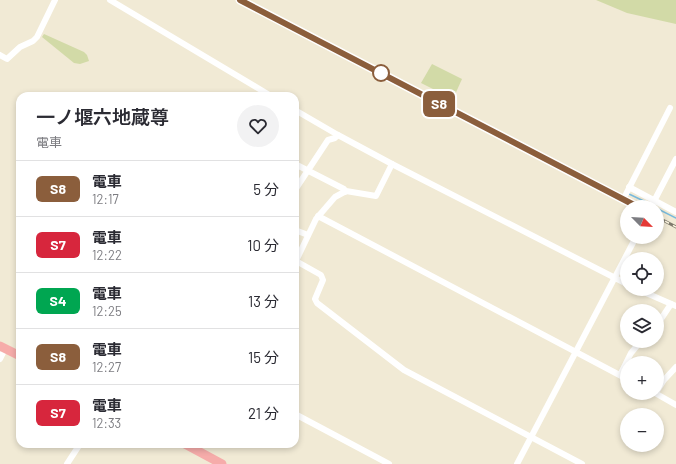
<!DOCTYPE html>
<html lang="ja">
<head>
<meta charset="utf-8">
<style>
	body { margin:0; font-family:Barlow,"Noto Sans JP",sans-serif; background:#f2f2f3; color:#2b2b33; height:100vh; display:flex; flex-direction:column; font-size:15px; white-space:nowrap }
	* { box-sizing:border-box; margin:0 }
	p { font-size:13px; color:#7c7c81 }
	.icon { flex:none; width:22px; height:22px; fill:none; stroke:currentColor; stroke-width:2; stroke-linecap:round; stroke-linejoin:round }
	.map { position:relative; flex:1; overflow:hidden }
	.details { position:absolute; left:16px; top:92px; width:283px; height:356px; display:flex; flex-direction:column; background:#fff; border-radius:12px; box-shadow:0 2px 6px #0003 }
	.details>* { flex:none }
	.badge { padding:0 8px; border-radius:6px; font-size:14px; line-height:26px }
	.needle { width:26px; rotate:114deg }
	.buttons { position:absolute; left:620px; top:200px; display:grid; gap:8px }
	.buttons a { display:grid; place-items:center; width:44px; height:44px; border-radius:50%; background:#fff; box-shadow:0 2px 6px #0003; font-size:20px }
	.map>.badge { position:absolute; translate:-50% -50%; box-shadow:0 0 0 2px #fff }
	.round { display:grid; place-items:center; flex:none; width:42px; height:42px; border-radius:21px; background:#f2f2f3 }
	.headline { display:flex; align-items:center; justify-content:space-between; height:68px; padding:0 20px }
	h1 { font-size:19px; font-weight:600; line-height:30px }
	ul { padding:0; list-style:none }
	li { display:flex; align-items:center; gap:12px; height:56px; padding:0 20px; border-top:1px solid #e1e1e2 }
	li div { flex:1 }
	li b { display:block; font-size:15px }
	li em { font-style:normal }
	li .badge { min-width:44px; font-weight:700; text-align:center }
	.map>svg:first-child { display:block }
</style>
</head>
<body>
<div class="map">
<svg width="676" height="464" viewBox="0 0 676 464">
	<rect width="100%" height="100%" fill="#f1ead5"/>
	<g fill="#d2daa7">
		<path d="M596,0h80v24l-49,-11z"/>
		<path d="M44,34l40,18 3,3 2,6 -9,3 -6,-1 -32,-26z"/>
		<path d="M432,64l30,15 -9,20 -32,-16z"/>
	</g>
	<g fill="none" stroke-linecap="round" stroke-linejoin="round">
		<g stroke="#79badc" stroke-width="1.5">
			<path d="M629,194l19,9"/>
			<path d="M658,209l18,9"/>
		</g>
		<g stroke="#fff" stroke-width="6">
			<path d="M110,0l161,96"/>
			<path d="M0,55l7,4 13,-12 13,-6 4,-4 18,-37"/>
			<path d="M295,110l43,25 54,29 235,120"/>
			<path d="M295,164l49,25 1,3"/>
			<path d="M629,187l47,25"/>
			<path d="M295,190l33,-50 7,-2 3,-3"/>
			<path d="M626,194l44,-86"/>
			<path d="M651,207l25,-48"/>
			<path d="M318,216l309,163"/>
			<path d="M295,230l13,5"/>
			<path d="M296,261l25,14 2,5 -8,19 2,4 87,67 178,94"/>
			<path d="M295,263l21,-44 19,-22 11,-6 30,5 16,-32"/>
			<path d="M637,289l39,17"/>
			<path d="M657,325l14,-21"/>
			<path d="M0,359l5,-10"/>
			<path d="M620,375l11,-22 10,-12"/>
			<path d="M657,391l7,-11 12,-13"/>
			<path d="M655,393l21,12"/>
			<path d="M295,414l94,50"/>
			<path d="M67,464l13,-20"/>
			<path d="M517,464l119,-227"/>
		</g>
		<g stroke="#f6acaa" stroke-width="9">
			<path d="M0,346l20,10"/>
			<path d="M185,444l37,20"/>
		</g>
		<defs>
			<g id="rail">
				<path d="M240,0l398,207"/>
				<path d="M657,217l19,10"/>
			</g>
		</defs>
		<use href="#rail" stroke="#7e7a6d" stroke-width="3"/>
		<use href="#rail" stroke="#fff8e2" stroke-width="1.5" stroke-dasharray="4.5" stroke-linecap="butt"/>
	</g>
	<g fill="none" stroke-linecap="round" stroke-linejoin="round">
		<defs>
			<path id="line" d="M240,0l398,207"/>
		</defs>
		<use href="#line" stroke="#fff" stroke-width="9"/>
		<use href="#line" stroke="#8b5e3c" stroke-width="6"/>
	</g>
	<circle fill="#fff" stroke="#8b5e3c" stroke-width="2" cx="381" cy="73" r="8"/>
</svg>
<div class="buttons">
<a><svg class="needle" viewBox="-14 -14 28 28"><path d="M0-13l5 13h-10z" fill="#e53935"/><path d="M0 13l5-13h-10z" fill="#7c7c81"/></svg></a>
<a><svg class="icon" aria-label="locate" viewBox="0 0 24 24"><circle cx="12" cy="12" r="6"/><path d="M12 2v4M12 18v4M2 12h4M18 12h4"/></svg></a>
<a><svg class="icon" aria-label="layers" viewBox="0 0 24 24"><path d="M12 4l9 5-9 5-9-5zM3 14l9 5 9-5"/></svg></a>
<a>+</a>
<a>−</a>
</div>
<b class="badge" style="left:439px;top:104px;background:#8b5e3c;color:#fff">S8</b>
<section class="details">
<div class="headline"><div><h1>一ノ堰六地蔵尊</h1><p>電車</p></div><a class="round"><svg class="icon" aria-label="heart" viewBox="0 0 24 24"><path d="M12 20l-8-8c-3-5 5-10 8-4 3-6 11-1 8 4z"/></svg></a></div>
<ul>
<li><span class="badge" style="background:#8b5e3c;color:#fff">S8</span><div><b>電車</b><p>12:17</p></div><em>5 分</em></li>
<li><span class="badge" style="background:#d7263d;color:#fff">S7</span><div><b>電車</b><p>12:22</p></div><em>10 分</em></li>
<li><span class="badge" style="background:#00a651;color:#fff">S4</span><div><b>電車</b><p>12:25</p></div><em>13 分</em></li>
<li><span class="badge" style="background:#8b5e3c;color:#fff">S8</span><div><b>電車</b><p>12:27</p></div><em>15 分</em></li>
<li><span class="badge" style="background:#d7263d;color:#fff">S7</span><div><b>電車</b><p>12:33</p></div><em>21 分</em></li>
</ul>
</section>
</div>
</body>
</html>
